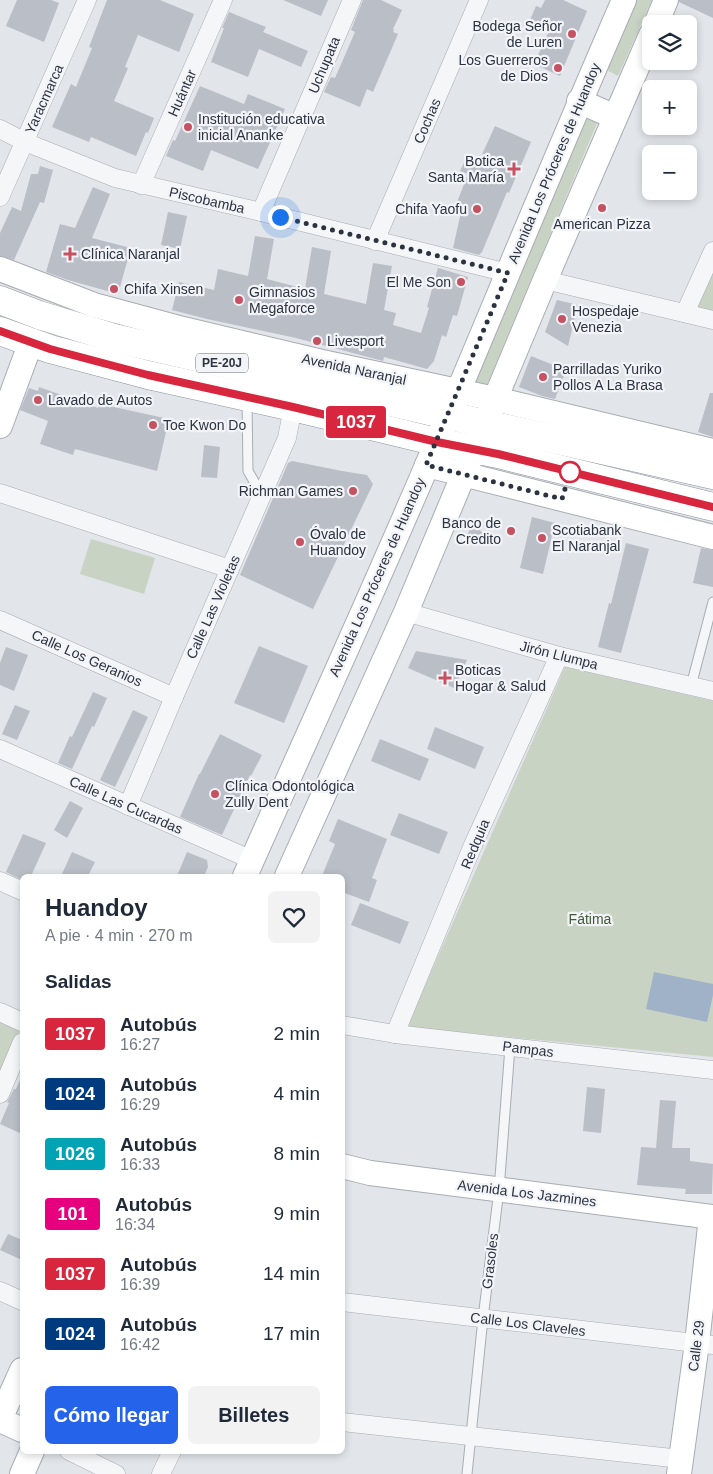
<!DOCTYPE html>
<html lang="es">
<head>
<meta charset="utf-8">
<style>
	body { margin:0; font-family:Helvetica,sans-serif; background:#f2f2f3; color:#1f2937; height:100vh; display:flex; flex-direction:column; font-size:19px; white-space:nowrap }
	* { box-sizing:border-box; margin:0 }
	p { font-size:16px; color:#747a83 }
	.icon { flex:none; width:28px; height:28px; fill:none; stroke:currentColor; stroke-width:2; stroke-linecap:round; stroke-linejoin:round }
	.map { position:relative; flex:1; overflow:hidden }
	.side { position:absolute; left:20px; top:874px; width:325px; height:580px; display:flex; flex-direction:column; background:#fff; border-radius:8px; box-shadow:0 2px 8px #0003 }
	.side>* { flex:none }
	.badge { padding:0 10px; border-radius:4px; font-size:18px; line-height:32px }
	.fabs { position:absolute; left:642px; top:15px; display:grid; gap:10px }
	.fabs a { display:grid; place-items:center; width:55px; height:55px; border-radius:8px; background:#fff; box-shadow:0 2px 8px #0003; font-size:25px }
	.you { position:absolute; width:25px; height:25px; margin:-12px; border:4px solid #fff; border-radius:50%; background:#1a73e8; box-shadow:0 0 0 8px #1a73e833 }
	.map>.badge { position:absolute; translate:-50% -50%; box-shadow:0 0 0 2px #fff }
	h2 { padding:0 25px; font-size:19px; line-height:45px }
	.round { display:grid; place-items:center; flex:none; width:52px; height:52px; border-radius:8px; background:#f2f2f3 }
	.head { display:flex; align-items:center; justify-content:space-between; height:85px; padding:0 25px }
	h1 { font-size:24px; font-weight:600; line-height:38px }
	.cta { display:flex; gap:10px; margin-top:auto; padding:10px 25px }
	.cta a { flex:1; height:58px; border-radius:8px; background:#2563eb; color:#fff; font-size:20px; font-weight:600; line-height:58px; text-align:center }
	.cta a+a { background:#f2f2f3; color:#1f2937 }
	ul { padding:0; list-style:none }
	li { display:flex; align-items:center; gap:15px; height:60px; padding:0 25px }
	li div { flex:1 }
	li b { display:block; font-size:19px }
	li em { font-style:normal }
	li .badge { min-width:55px; font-weight:700; text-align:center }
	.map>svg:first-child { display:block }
</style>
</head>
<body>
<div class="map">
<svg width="713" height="1474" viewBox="0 0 713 1474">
	<rect width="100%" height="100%" fill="#e2e5ea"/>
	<g fill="#c8d3c4">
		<path d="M634,0h18l-34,76 -15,-8z"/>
		<path d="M585,116l13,5 -111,264 -12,-3z"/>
		<path d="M713,266v46l-19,-4z"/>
		<path d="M91,539l64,19 -11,36 -64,-20z"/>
		<path d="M565,667l148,34v356l-306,-30z"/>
		<path d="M0,1021l20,9 -20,46z"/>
	</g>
	<path fill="#a0b2c7" d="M654,972l59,12v11l-6,27 -61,-13z"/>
	<g fill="#babec6">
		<path d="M17,0h34l8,3 -15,39 -38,-16z"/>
		<path d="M107,0h53l34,14 -15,38 -41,-17 -13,32 3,1 -14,33 40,17 -6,15 -2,-1 -10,24 -45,-19 -2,5 -37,-15 19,-43 5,3 16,-39 -3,-1z"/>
		<path d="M283,0h45l-7,16z"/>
		<path d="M363,0h18l21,10 -9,19 1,1 -1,2 5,2 -25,58 -6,-3 -7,18 -36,-15 7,-15 4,1 20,-46 -4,-2z"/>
		<path d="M545,0h18l24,11 -27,65 -26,-12 16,-35 -20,-9 6,-14 5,2z"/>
		<path d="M679,0h34v18l-34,-16z"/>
		<path d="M229,12l37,15 -3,5 45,19 -7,16 -42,-18 -11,28 -37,-15 13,-34h-2z"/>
		<path d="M200,86l44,18 4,-10 37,15 -27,60 -47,-19 -8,21 -37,-15 7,-16 2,1z"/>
		<path d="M495,126l36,16 -22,51 -2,-1 -25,60 -3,3 -26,-7 8,-36 -7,-2 14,-36 -8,-3 8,-17 12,5z"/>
		<path d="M40,166l13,4 -9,33 -4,-1 -26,58 -14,-4v-23l12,-26 9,4 10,-37h7z"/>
		<path d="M93,187l17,7 -18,44 39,10 -13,46 -50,-14 -22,-8 14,-48 15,4z"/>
		<path d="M168,212l19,4 -7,33 -19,-4z"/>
		<path d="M255,236l19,3 -7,40 38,10 7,-42 19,4 -7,43 42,10 7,-41 19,3 -8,44 12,3 -3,12 28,8 8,-25 -2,-1 11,-39 30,9 -11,39 -4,-1 -7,22 -4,-2 -8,26 -7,8 -43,-12 -1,4 -87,-23 -89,-19 -35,-9 7,-28 35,8 4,-21 30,7z"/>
		<path d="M557,300l21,5 -10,41 -23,-14z"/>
		<path d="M531,356l35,14 -11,29 -13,-3 -23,-9z"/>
		<path d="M39,387l59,21 2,-4 69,15 -12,52 -82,-22 -2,6 -33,-11 8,-23 -28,-11 9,-22 9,3z"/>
		<path d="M710,393h3v44l-15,-5z"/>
		<path d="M204,445l16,2 -3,31 -16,-1z"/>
		<path d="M292,461l50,10 25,4 6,9 -60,125 -73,-34 48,-112z"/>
		<path d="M532,517l23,6 -12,51 -23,-6z"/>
		<path d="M472,524l10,8 -3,11 -13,-5z"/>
		<path d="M626,543l23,6 -28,104 -23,-6 11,-44 2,1z"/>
		<path d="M701,548l12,2v37l-20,-4z"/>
		<path d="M259,646l49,20 -24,57 -50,-20z"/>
		<path d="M6,647l22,8 -14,36 -14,-6v-22z"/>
		<path d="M416,651l51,9 -13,28 -46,-20z"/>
		<path d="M93,692l14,6 -13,29 -2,-1 -20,43 -14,-6 12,-27 2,1z"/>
		<path d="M15,705l15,6 -13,29 -15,-6z"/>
		<path d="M133,710l15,7 -33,70 -15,-7z"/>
		<path d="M435,727l49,20 -9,22 -48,-20z"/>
		<path d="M220,734l42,21 -11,21 -1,-1 -28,60 -42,-18 19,-43h1z"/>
		<path d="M380,739l49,20 -9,22 -49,-20z"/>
		<path d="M70,801l13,7 -16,30 -13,-8z"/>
		<path d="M399,813l49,19 -9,22 -49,-19z"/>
		<path d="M338,819l49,20 -15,39 5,2 -8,22 -27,-10v-16h-20l13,-32 -6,-3z"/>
		<path d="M23,834l23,9 -15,33h-9v4l-16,-8z"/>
		<path d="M72,852l23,10 -7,14h-27z"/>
		<path d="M187,852l20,8 1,7 -4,9h-27z"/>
		<path d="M360,903l49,19 -9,22 -49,-19z"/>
		<path d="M22,1075v59l-22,-10 9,-21 -2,-1 7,-13h2z"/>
		<path d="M587,1087l18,2 -4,44 -18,-2z"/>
		<path d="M660,1100l16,1 -4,47h18v13l23,3 -1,30h-27l1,-5 -49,-4 4,-38 15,1z"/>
		<path d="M8,1234l14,6v20l-22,-10z"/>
	</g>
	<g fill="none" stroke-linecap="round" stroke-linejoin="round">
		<defs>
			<g id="lane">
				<path d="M247,400l1,71 14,24"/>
				<path d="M691,686l22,-84"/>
				<path d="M467,1474l16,-156 16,-128 11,-143"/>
			</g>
			<g id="street">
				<path d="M0,129l25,13 90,36 146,34 247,61"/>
				<path d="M141,185l82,-185"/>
				<path d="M0,197l87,-197"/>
				<path d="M261,212l91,-212"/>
				<path d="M375,241l104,-241"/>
				<path d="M545,280l168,40"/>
				<path d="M685,313l28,-62"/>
				<path d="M0,493l230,76"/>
				<path d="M406,612l153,44 154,35"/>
				<path d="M0,620l174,77"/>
				<path d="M0,749l252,111"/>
				<path d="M128,806l46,-109 113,-259 6,-31"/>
				<path d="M0,881l22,10"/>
				<path d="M0,1012l22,10"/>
				<path d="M342,1025l53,9 318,36"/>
				<path d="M395,1034l78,-189 86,-189"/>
				<path d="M0,1094l22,-52"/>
				<path d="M0,1291l22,10"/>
				<path d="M342,1302l371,43"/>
				<path d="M342,1422l339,37"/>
				<path d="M69,1451l47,23"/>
				<path d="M161,1474l11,-23"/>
			</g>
			<g id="secondary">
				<path d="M656,24l10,-24"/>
				<path d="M579,101l36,16"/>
				<path d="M0,269l94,36 89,24 139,33 173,37 218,52"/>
				<path d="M0,426l31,-84"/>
				<path d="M427,465l286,72"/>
				<path d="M245,876c64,-144 130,-288 192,-434 62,-147 123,-295 187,-442"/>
				<path d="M287,876l119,-264 139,-332 106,-245"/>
				<path d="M342,1166l28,7 343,44"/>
				<path d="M0,1419l22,-49"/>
				<path d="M0,1420l22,10"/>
				<path d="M22,1474l10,-23"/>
				<path d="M679,1474l18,-131 14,-126"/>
			</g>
			<g id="highway">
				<path d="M0,300l39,15 75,23 350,81 249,56"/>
				<path d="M0,331l50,18 98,26 145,32 144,35 61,12 215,53"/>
			</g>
		</defs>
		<use href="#lane" stroke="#a8acb4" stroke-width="11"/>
		<use href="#street" stroke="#a8acb4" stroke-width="19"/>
		<use href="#secondary" stroke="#a8acb4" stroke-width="26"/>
		<use href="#highway" stroke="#8b929f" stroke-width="29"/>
		<use href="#lane" stroke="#f5f6f8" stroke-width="9"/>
		<use href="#street" stroke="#f5f6f8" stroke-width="18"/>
		<use href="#secondary" stroke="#fff" stroke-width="24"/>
		<use href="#highway" stroke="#fff" stroke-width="28"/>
	</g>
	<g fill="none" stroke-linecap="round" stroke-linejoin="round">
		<defs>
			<path id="line" d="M0,331l50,18 98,26 145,32 144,35 61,12 215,53"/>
		</defs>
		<use href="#line" stroke="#fff" stroke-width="11"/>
		<use href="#line" stroke="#d7263d" stroke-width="8"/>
		<path stroke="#2c3340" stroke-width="5" stroke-dasharray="0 9" d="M280,217l228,56 -82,192 136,34 8,-27"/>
	</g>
	<g fill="#c45261" stroke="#f2f4f7" stroke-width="2">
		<circle cx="572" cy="34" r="5"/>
		<circle cx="558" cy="68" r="5"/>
		<circle cx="188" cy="127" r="5"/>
		<path d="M511.5 161.5h5v5h5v5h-5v5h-5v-5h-5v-5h5z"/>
		<circle cx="602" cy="208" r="5"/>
		<circle cx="477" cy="209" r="5"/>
		<path d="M67.5 246.5h5v5h5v5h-5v5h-5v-5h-5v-5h5z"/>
		<circle cx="461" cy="282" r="5"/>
		<circle cx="114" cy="289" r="5"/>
		<circle cx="239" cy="300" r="5"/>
		<circle cx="562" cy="319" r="5"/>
		<circle cx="317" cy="341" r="5"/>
		<circle cx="543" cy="377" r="5"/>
		<circle cx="38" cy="400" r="5"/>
		<circle cx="153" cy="425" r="5"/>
		<circle cx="353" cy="491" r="5"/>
		<circle cx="511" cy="531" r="5"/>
		<circle cx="542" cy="538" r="5"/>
		<circle cx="300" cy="542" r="5"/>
		<path d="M442.5 670.5h5v5h5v5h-5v5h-5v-5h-5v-5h5z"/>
		<circle cx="215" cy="794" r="5"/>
	</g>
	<circle fill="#fff" stroke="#d7263d" stroke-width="2.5" cx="570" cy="472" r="10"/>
	<g text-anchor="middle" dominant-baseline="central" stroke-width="4.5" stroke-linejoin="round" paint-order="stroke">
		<rect fill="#f2f4f7" stroke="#676d77" stroke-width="1" x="196" y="353.5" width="52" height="19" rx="4"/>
		<g font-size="12" font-weight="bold" fill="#2c3340">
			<text x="222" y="363">PE-20J</text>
		</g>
		<g font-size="14" fill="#2c3340" stroke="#f2f4f7" text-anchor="start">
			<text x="562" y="26" text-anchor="end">Bodega Señor<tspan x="562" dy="16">de Luren</tspan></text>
			<text x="548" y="60" text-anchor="end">Los Guerreros<tspan x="548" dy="16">de Dios</tspan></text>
			<text x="198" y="119">Institución educativa<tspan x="198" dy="16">inicial Ananke</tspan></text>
			<text x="504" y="161" text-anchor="end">Botica<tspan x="504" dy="16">Santa María</tspan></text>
			<text x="467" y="209" text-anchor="end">Chifa Yaofu</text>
			<text x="602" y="224" text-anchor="middle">American Pizza</text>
			<text x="81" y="254">Clínica Naranjal</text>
			<text x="451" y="282" text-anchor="end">El Me Son</text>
			<text x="124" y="289">Chifa Xinsen</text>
			<text x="249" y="292">Gimnasios<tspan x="249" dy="16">Megaforce</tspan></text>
			<text x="572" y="311">Hospedaje<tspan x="572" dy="16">Venezia</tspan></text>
			<text x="327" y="341">Livesport</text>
			<text x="553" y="369">Parrilladas Yuriko<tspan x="553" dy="16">Pollos A La Brasa</tspan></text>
			<text x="48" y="400">Lavado de Autos</text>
			<text x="163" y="425">Toe Kwon Do</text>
			<text x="343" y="491" text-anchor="end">Richman Games</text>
			<text x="501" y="523" text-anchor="end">Banco de<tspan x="501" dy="16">Credito</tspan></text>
			<text x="552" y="530">Scotiabank<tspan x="552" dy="16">El Naranjal</tspan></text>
			<text x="310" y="534">Óvalo de<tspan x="310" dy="16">Huandoy</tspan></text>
			<text x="455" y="670">Boticas<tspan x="455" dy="16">Hogar &amp; Salud</tspan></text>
			<text x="225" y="786">Clínica Odontológica<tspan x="225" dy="16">Zully Dent</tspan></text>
		</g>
		<g font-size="14" fill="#2c3340" stroke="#f2f4f7">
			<text transform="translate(324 65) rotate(-67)">Uchupata</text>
			<text transform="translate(182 93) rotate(-66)">Huántar</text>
			<text transform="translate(44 99) rotate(-66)">Yaracmarca</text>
			<text transform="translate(427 121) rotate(-67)">Cochas</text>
			<text transform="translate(554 163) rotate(-67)">Avenida Los Próceres de Huandoy</text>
			<text transform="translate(207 200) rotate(13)">Piscobamba</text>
			<text transform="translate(354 369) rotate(12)">Avenida Naranjal</text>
			<text transform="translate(377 577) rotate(-66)">Avenida Los Próceres de Huandoy</text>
			<text transform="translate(213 607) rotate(-66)">Calle Las Violetas</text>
			<text transform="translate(559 655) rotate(14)">Jirón Llumpa</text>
			<text transform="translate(87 658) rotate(24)">Calle Los Geranios</text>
			<text transform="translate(126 805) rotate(24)">Calle Las Cucardas</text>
			<text transform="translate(475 844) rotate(-67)">Redquia</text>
			<text transform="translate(528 1049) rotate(7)">Pampas</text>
			<text transform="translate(527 1193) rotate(7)">Avenida Los Jazmines</text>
			<text transform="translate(490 1261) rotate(-83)">Grasoles</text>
			<text transform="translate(528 1324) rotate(7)">Calle Los Claveles</text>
			<text transform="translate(696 1346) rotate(-83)">Calle 29</text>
		</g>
		<g font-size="14" fill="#405b3a" stroke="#f2f4f7">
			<text x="590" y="919">Fátima</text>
		</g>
	</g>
</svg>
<div class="fabs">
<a><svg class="icon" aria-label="layers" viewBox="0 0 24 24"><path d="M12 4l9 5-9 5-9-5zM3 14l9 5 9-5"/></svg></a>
<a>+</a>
<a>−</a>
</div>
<div class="you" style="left:280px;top:217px"></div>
<b class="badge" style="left:356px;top:422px;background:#d7263d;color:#fff">1037</b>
<section class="side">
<div class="head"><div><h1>Huandoy</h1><p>A pie · 4 min · 270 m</p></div><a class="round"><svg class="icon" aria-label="heart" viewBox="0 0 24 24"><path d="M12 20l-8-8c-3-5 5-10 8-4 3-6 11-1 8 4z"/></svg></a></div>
<h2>Salidas</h2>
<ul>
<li><span class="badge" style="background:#d7263d;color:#fff">1037</span><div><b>Autobús</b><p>16:27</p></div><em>2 min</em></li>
<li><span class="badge" style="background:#003b80;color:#fff">1024</span><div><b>Autobús</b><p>16:29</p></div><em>4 min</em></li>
<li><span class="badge" style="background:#00a3b4;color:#fff">1026</span><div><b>Autobús</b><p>16:33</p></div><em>8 min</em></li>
<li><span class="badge" style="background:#e6007e;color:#fff">101</span><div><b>Autobús</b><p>16:34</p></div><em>9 min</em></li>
<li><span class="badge" style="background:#d7263d;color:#fff">1037</span><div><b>Autobús</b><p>16:39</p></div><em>14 min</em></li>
<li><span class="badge" style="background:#003b80;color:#fff">1024</span><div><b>Autobús</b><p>16:42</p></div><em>17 min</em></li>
</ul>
<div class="cta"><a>Cómo llegar</a><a>Billetes</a></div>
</section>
</div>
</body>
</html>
